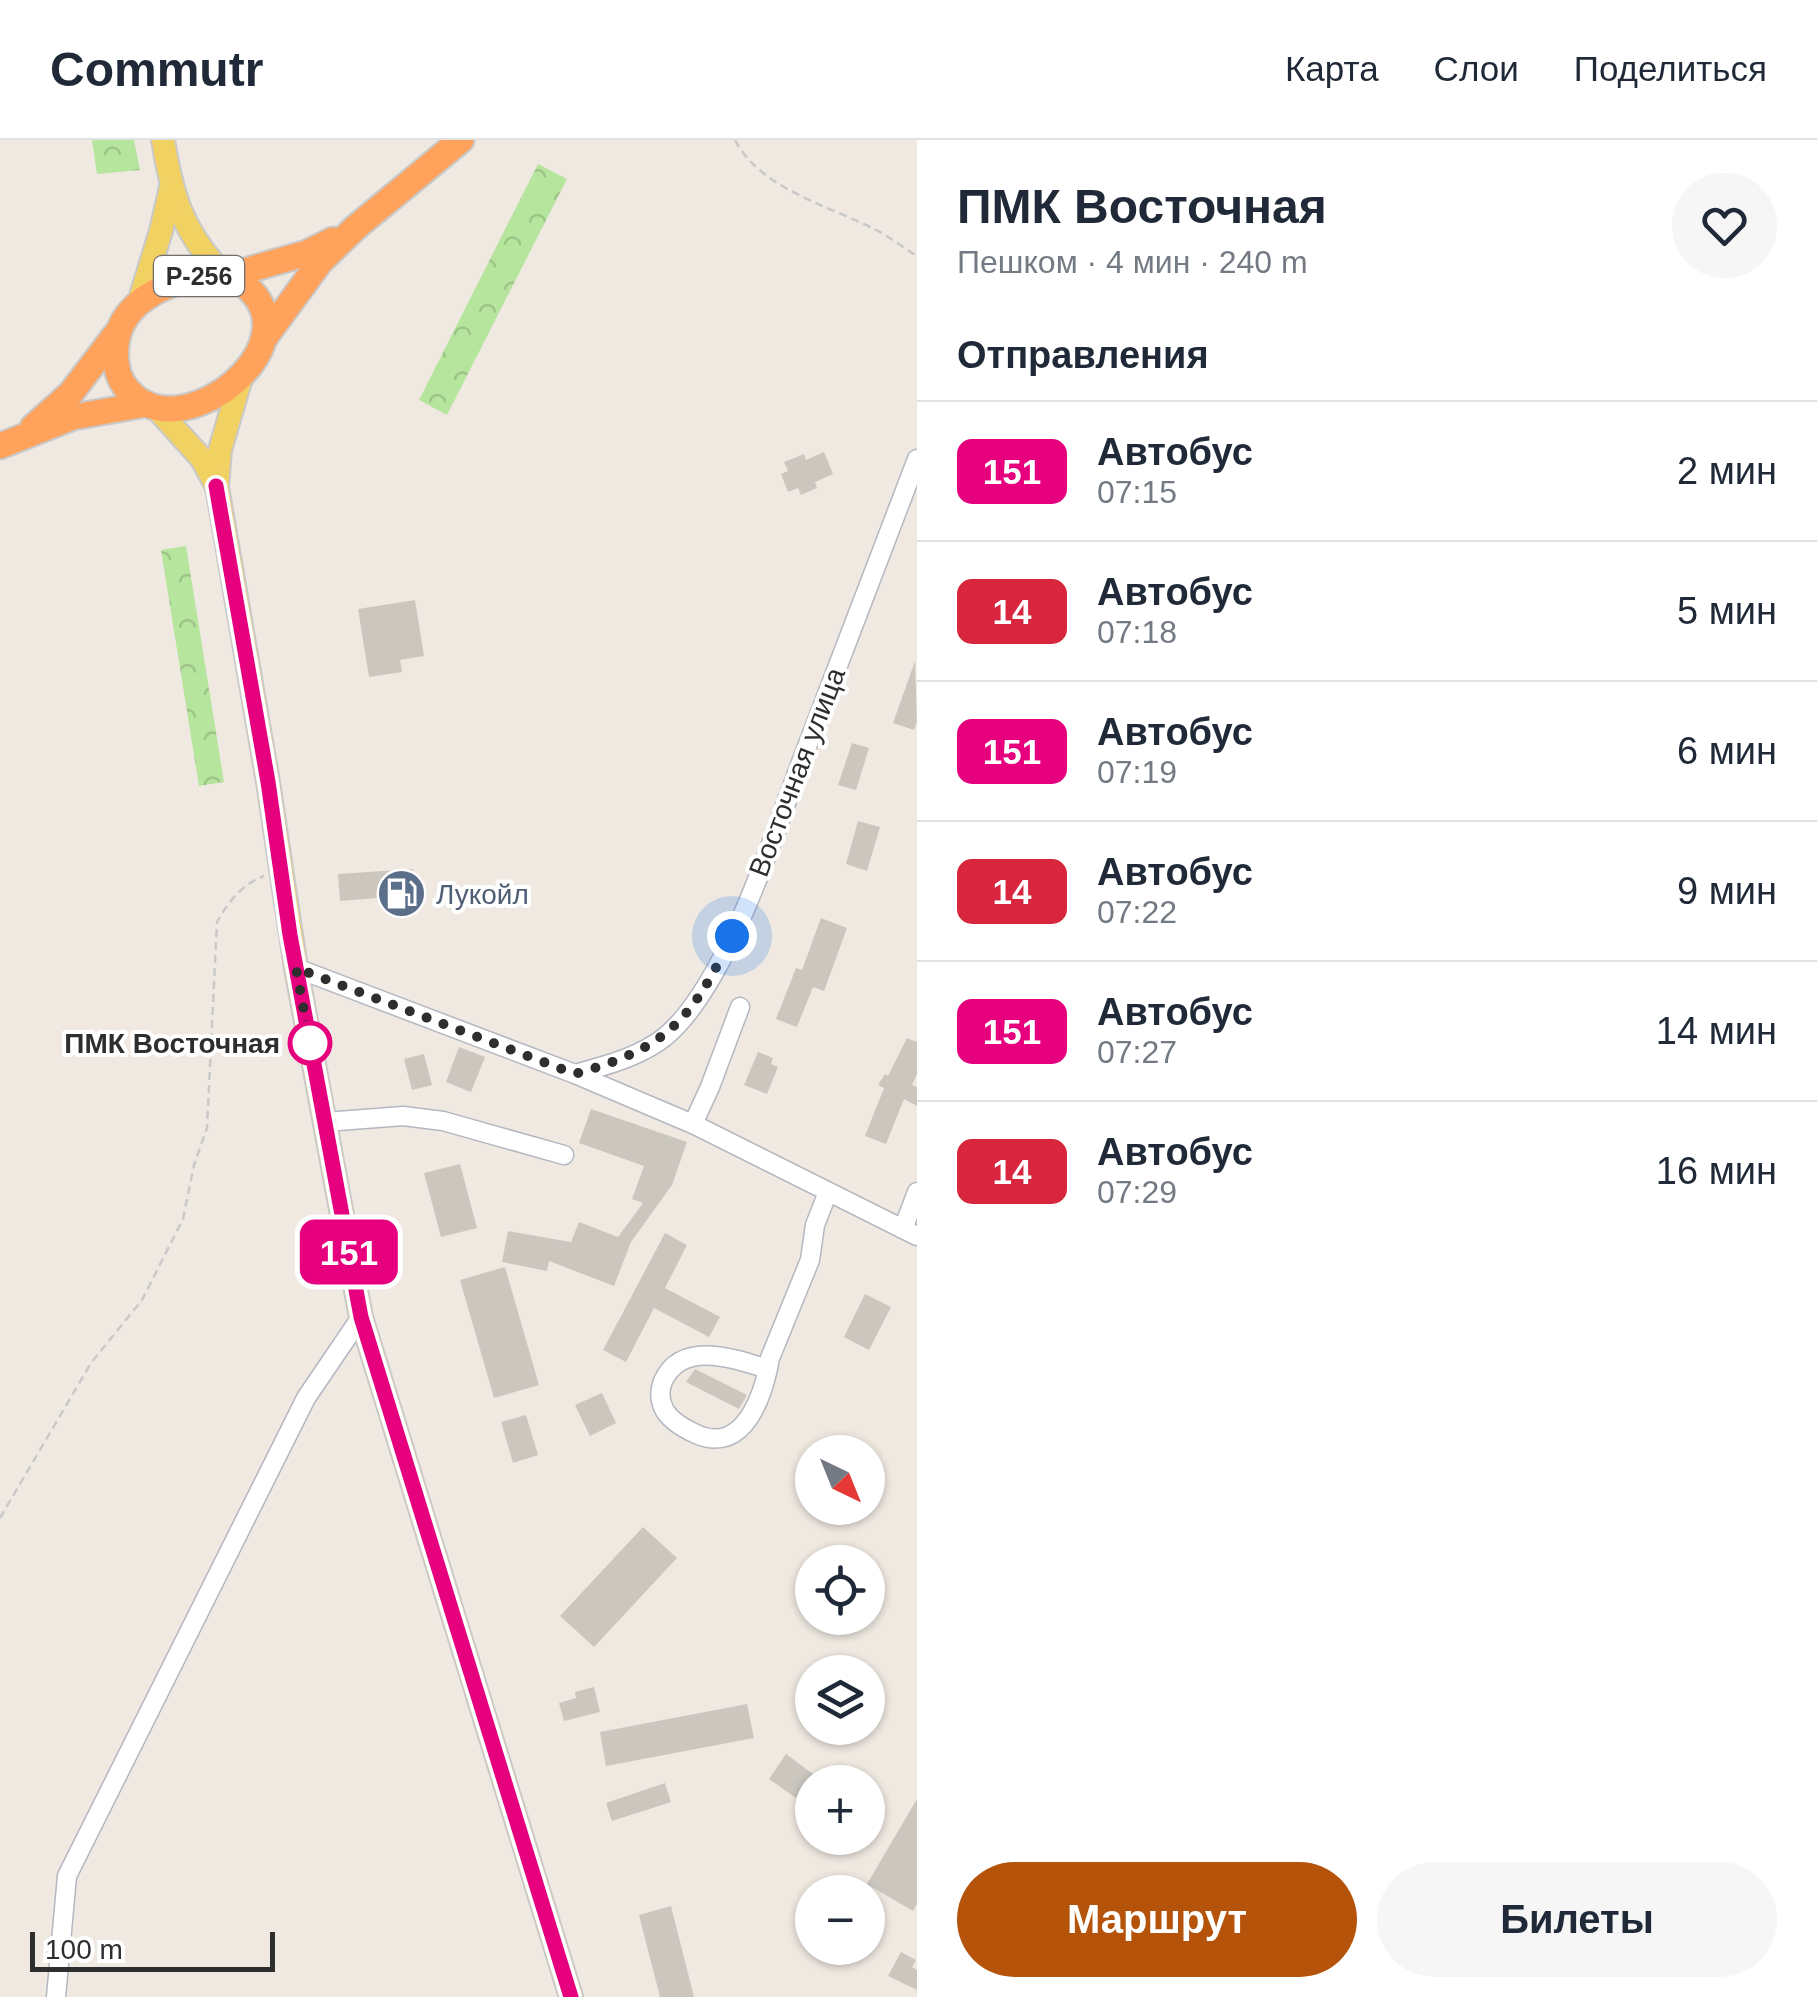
<!DOCTYPE html>
<html lang="ru">
<head>
<meta charset="utf-8">
<style>
	body { margin:0; font-family:Arial,sans-serif; background:#f6f6f7; color:#1f2937; height:100vh; display:flex; flex-direction:column; font-size:38px; white-space:nowrap }
	* { box-sizing:border-box; margin:0 }
	p { font-size:32px; color:#747a83 }
	.icon { flex:none; width:55px; height:55px; fill:none; stroke:currentColor; stroke-width:2; stroke-linecap:round; stroke-linejoin:round }
	.map { position:relative; flex:1; overflow:hidden }
	.side { display:flex; flex-direction:column; background:#fff; width:900px }
	.side>* { flex:none }
	.badge { padding:0 20px; border-radius:15px; font-size:35px; line-height:65px }
	.needle { width:65px; rotate:137deg }
	.fabs { position:absolute; left:795px; top:1295px; display:grid; gap:20px }
	.fabs a { display:grid; place-items:center; width:90px; height:90px; border-radius:50%; background:#fff; box-shadow:0 2px 8px #0004; font-size:50px }
	.scale { position:absolute; left:30px; bottom:25px; width:245px; box-sizing:border-box; padding-left:10px; border:5px solid #2e2e2e; border-top:0; font-size:28px; line-height:35px; white-space:nowrap; color:#2e2e2e; -webkit-text-stroke:8px #fff; paint-order:stroke }
	.you { position:absolute; width:50px; height:50px; margin:-25px; border:8px solid #fff; border-radius:50%; background:#1a73e8; box-shadow:0 0 0 15px #1a73e833 }
	.map>.badge { position:absolute; translate:-50% -50%; box-shadow:0 0 0 5px #fff }
	h2 { padding:0 40px; font-size:38px; line-height:90px }
	.round { display:grid; place-items:center; flex:none; width:105px; height:105px; border-radius:52px; background:#f6f6f7 }
	.summary { display:flex; align-items:center; justify-content:space-between; height:170px; padding:0 40px }
	h1 { font-size:48px; font-weight:700; line-height:75px }
	.action { display:flex; gap:20px; margin-top:auto; padding:20px 40px }
	.action a { flex:1; height:115px; border-radius:60px; background:#b45309; color:#fff; font-size:40px; font-weight:700; line-height:115px; text-align:center }
	.action a+a { background:#f6f6f7; color:#1f2937 }
	ul { padding:0; list-style:none }
	li { display:flex; align-items:center; gap:30px; height:140px; padding:0 40px; border-top:2px solid #e0e1e3 }
	li div { flex:1 }
	li b { display:block; font-size:38px }
	li em { font-style:normal }
	li .badge { min-width:110px; font-weight:700; text-align:center }
	header { display:flex; align-items:center; gap:60px; box-sizing:border-box; height:140px; padding:0 50px; background:#fff; border-bottom:2px solid #e0e1e3 }
	header strong { font-size:48px }
	nav { display:flex; gap:55px; margin-inline-start:auto; font-size:35px }
	main { display:flex; flex:1; min-height:0 }
	.map>svg:first-child { display:block }
</style>
</head>
<body>
<header>
<strong>Commutr</strong>
<nav><a>Карта</a><a>Слои</a><a>Поделиться</a></nav>
</header>
<main>
<div class="map">
<svg width="917" height="1857" viewBox="0 0 917 1857">
	<defs>
		<pattern id="forest-crowns" width="20" height="18" patternUnits="userSpaceOnUse" patternTransform="scale(2.5)"><rect width="20" height="18" fill="#b6e59e"/><path d="M2 6a3 3 0 1 1 6 0M12 15a3 3 0 1 1 6 0" fill="none" stroke="#9dc588"/></pattern>
	</defs>
	<rect width="100%" height="100%" fill="#efe9e1"/>
	<g fill="url(#forest-crowns)">
		<path d="M92,0h42l6,30 -43,4z"/>
		<path d="M538,24l29,15 -120,236 -28,-15z"/>
		<path d="M186,406l38,236 -25,4 -38,-236z"/>
	</g>
	<g fill="#cbc7bf">
		<path d="M824,312l9,22 -18,8 2,6 -16,7 -3,-7 -10,4 -7,-18 7,-3 -4,-9 20,-8 2,6z"/>
		<path d="M415,460l9,56 -24,4 2,12 -33,5 -11,-68z"/>
		<path d="M915,521l2,61 -3,8 -21,-7z"/>
		<path d="M852,603l17,5 -13,42 -18,-5z"/>
		<path d="M858,681l22,6 -13,44 -21,-7z"/>
		<path d="M413,729l3,43 -26,2 -1,-17 -49,4 -2,-27z"/>
		<path d="M821,778l26,10 -23,63 -11,-4 -16,40 -21,-8 20,-51 6,2z"/>
		<path d="M907,898l10,4v32l-5,11 5,2v19l-13,-7 -18,45 -21,-8 19,-48 -6,-3 7,-11 3,2z"/>
		<path d="M459,907l26,10 -14,35 -25,-10z"/>
		<path d="M758,912l15,6 -2,6 7,3 -11,27 -23,-9z"/>
		<path d="M424,914l8,31 -20,5 -8,-31z"/>
		<path d="M591,969l96,33 -15,43 -41,57 -17,44 -65,-25 -2,10 -45,-9 6,-31 63,11 8,-20 39,15 25,-34 -11,-4 12,-33 -65,-23z"/>
		<path d="M460,1024l17,64 -36,9 -17,-64z"/>
		<path d="M665,1093l22,12 -22,43 55,29 -11,20 -55,-29 -28,54 -23,-12z"/>
		<path d="M505,1127l34,118 -45,13 -34,-118z"/>
		<path d="M865,1154l26,13 -22,43 -25,-13z"/>
		<path d="M695,1229l52,26 -8,14 -53,-27z"/>
		<path d="M602,1253l14,30 -26,13 -15,-31z"/>
		<path d="M526,1275l12,40 -25,8 -12,-41z"/>
		<path d="M643,1387l34,31 -83,89 -34,-31z"/>
		<path d="M594,1547l6,25 -36,9 -5,-18 17,-5 -1,-6z"/>
		<path d="M747,1564l7,34 -148,28 -6,-34z"/>
		<path d="M786,1614l27,20 -17,24 -27,-19z"/>
		<path d="M665,1643l6,19 -59,19 -6,-18z"/>
		<path d="M917,1659v105l-4,7 -46,-27z"/>
		<path d="M671,1766l23,91h-34l-21,-82z"/>
		<path d="M901,1812l15,8 -4,7 5,3v20l-29,-14z"/>
	</g>
	<g fill="none" stroke-linecap="round" stroke-linejoin="round">
		<defs>
			<g id="minor">
				<path d="M296,828l279,106 120,51 222,111"/>
				<path d="M575,934c32,-9 65,-17 91,-38 60,-51 106,-196 134,-271 39,-102 78,-204 117,-306"/>
				<path d="M325,982l78,-6 40,5 121,34"/>
				<path d="M693,984l17,-37 30,-80"/>
				<path d="M903,1089l14,-37"/>
				<path d="M768,1229c-33,-10 -86,-30 -105,12 -4,10 -3,21 2,30 7,11 20,18 31,23 49,22 68,-41 74,-76l40,-98 5,-35 13,-33"/>
				<path d="M56,1857l11,-121 239,-478 55,-81"/>
			</g>
			<g id="major">
				<path d="M163,0c9,56 19,90 58,132"/>
				<path d="M139,162l22,-71 10,-44"/>
				<path d="M241,238l-21,72 -3,37 51,295 28,186 65,349 210,680"/>
				<path d="M156,268l46,51 15,28"/>
			</g>
			<g id="highway">
				<path d="M221,132c11,3 18,8 26,15 59,52 -37,139 -96,119 -16,-5 -31,-21 -34,-38 -12,-66 52,-88 104,-96z"/>
				<path d="M231,135l76,-22 26,-13"/>
				<path d="M263,200l57,-78 35,-34 106,-88"/>
				<path d="M33,287l38,-34 45,-59"/>
				<path d="M0,306l73,-29 73,-13"/>
			</g>
		</defs>
		<use href="#minor" stroke="#b4b7c1" stroke-width="21"/>
		<use href="#major" stroke="#c9c9c9" stroke-width="26"/>
		<use href="#highway" stroke="#c9c9c9" stroke-width="29"/>
		<g stroke="#c9c9c9" stroke-width="2.5" stroke-dasharray="8 5" stroke-linecap="butt">
			<path d="M735,0c26,50 96,66 143,91 13,7 26,17 39,25"/>
			<path d="M0,1378l91,-155 51,-63 41,-81 11,-54 13,-37 10,-206c11,-20 25,-38 47,-46"/>
		</g>
		<use href="#minor" stroke="#fff" stroke-width="18"/>
		<use href="#major" stroke="#f2d163" stroke-width="22"/>
		<use href="#highway" stroke="#ffa35c" stroke-width="25"/>
	</g>
	<g fill="none" stroke-linecap="round" stroke-linejoin="round">
		<defs>
			<path id="line" d="M216,346l52,296 22,153 71,382 210,680"/>
		</defs>
		<use href="#line" stroke="#fff" stroke-width="22"/>
		<use href="#line" stroke="#e6007e" stroke-width="15"/>
		<path stroke="#2e2e2e" stroke-width="10" stroke-dasharray="0 18" d="M310,903l-14,-75 279,106c92,-26 116,-53 157,-138"/>
	</g>
	<defs>
		<symbol id="fuel-disc" viewBox="-11 -11 22 22"><circle r="9.5" fill="#5c6f8a" stroke="#fff"/><path d="M-5.5-6h7V0h2V4h1.3V-2.5L3-4.5l.8-.8L6-3V5H2.5V1h-1V6h-7ZM-4.2-4.7v3.2H.2V-4.7Z" fill="#fff"/></symbol>
	</defs>
	<g fill-rule="evenodd">
		<use href="#fuel-disc" x="374" y="726" width="55" height="55"/>
	</g>
	<circle fill="#fff" stroke="#e6007e" stroke-width="5" cx="310" cy="903" r="20"/>
	<g text-anchor="middle" dominant-baseline="central" stroke-width="8" stroke-linejoin="round" paint-order="stroke">
		<rect fill="#fff" stroke="#6d6d6d" stroke-width="2.5" x="154" y="116" width="90" height="40" rx="8"/>
		<g font-size="25" font-weight="bold" fill="#2e2e2e">
			<text x="199" y="136">Р-256</text>
		</g>
		<g font-size="28" fill="#2e2e2e" stroke="#fff">
			<text transform="translate(797 632) rotate(-69)">Восточная улица</text>
		</g>
		<g font-size="28" fill="#4e5e75" stroke="#fff" text-anchor="start">
			<text x="436" y="754">Лукойл</text>
		</g>
		<g font-size="28" font-weight="bold" fill="#2e2e2e" stroke="#fff" text-anchor="end">
			<text x="280" y="903">ПМК Восточная</text>
		</g>
	</g>
</svg>
<div class="fabs">
<a><svg class="needle" viewBox="-14 -14 28 28"><path d="M0-13l5 13h-10z" fill="#e53935"/><path d="M0 13l5-13h-10z" fill="#747a83"/></svg></a>
<a><svg class="icon" aria-label="locate" viewBox="0 0 24 24"><circle cx="12" cy="12" r="6"/><path d="M12 2v4M12 18v4M2 12h4M18 12h4"/></svg></a>
<a><svg class="icon" aria-label="layers" viewBox="0 0 24 24"><path d="M12 4l9 5-9 5-9-5zM3 14l9 5 9-5"/></svg></a>
<a>+</a>
<a>−</a>
</div>
<div class="scale">100 m</div>
<div class="you" style="left:732px;top:796px"></div>
<b class="badge" style="left:349px;top:1112px;background:#e6007e;color:#fff">151</b>
</div>
<section class="side">
<div class="summary"><div><h1>ПМК Восточная</h1><p>Пешком · 4 мин · 240 m</p></div><a class="round"><svg class="icon" aria-label="heart" viewBox="0 0 24 24"><path d="M12 20l-8-8c-3-5 5-10 8-4 3-6 11-1 8 4z"/></svg></a></div>
<h2>Отправления</h2>
<ul>
<li><span class="badge" style="background:#e6007e;color:#fff">151</span><div><b>Автобус</b><p>07:15</p></div><em>2 мин</em></li>
<li><span class="badge" style="background:#d7263d;color:#fff">14</span><div><b>Автобус</b><p>07:18</p></div><em>5 мин</em></li>
<li><span class="badge" style="background:#e6007e;color:#fff">151</span><div><b>Автобус</b><p>07:19</p></div><em>6 мин</em></li>
<li><span class="badge" style="background:#d7263d;color:#fff">14</span><div><b>Автобус</b><p>07:22</p></div><em>9 мин</em></li>
<li><span class="badge" style="background:#e6007e;color:#fff">151</span><div><b>Автобус</b><p>07:27</p></div><em>14 мин</em></li>
<li><span class="badge" style="background:#d7263d;color:#fff">14</span><div><b>Автобус</b><p>07:29</p></div><em>16 мин</em></li>
</ul>
<div class="action"><a>Маршрут</a><a>Билеты</a></div>
</section>
</main>
</body>
</html>
